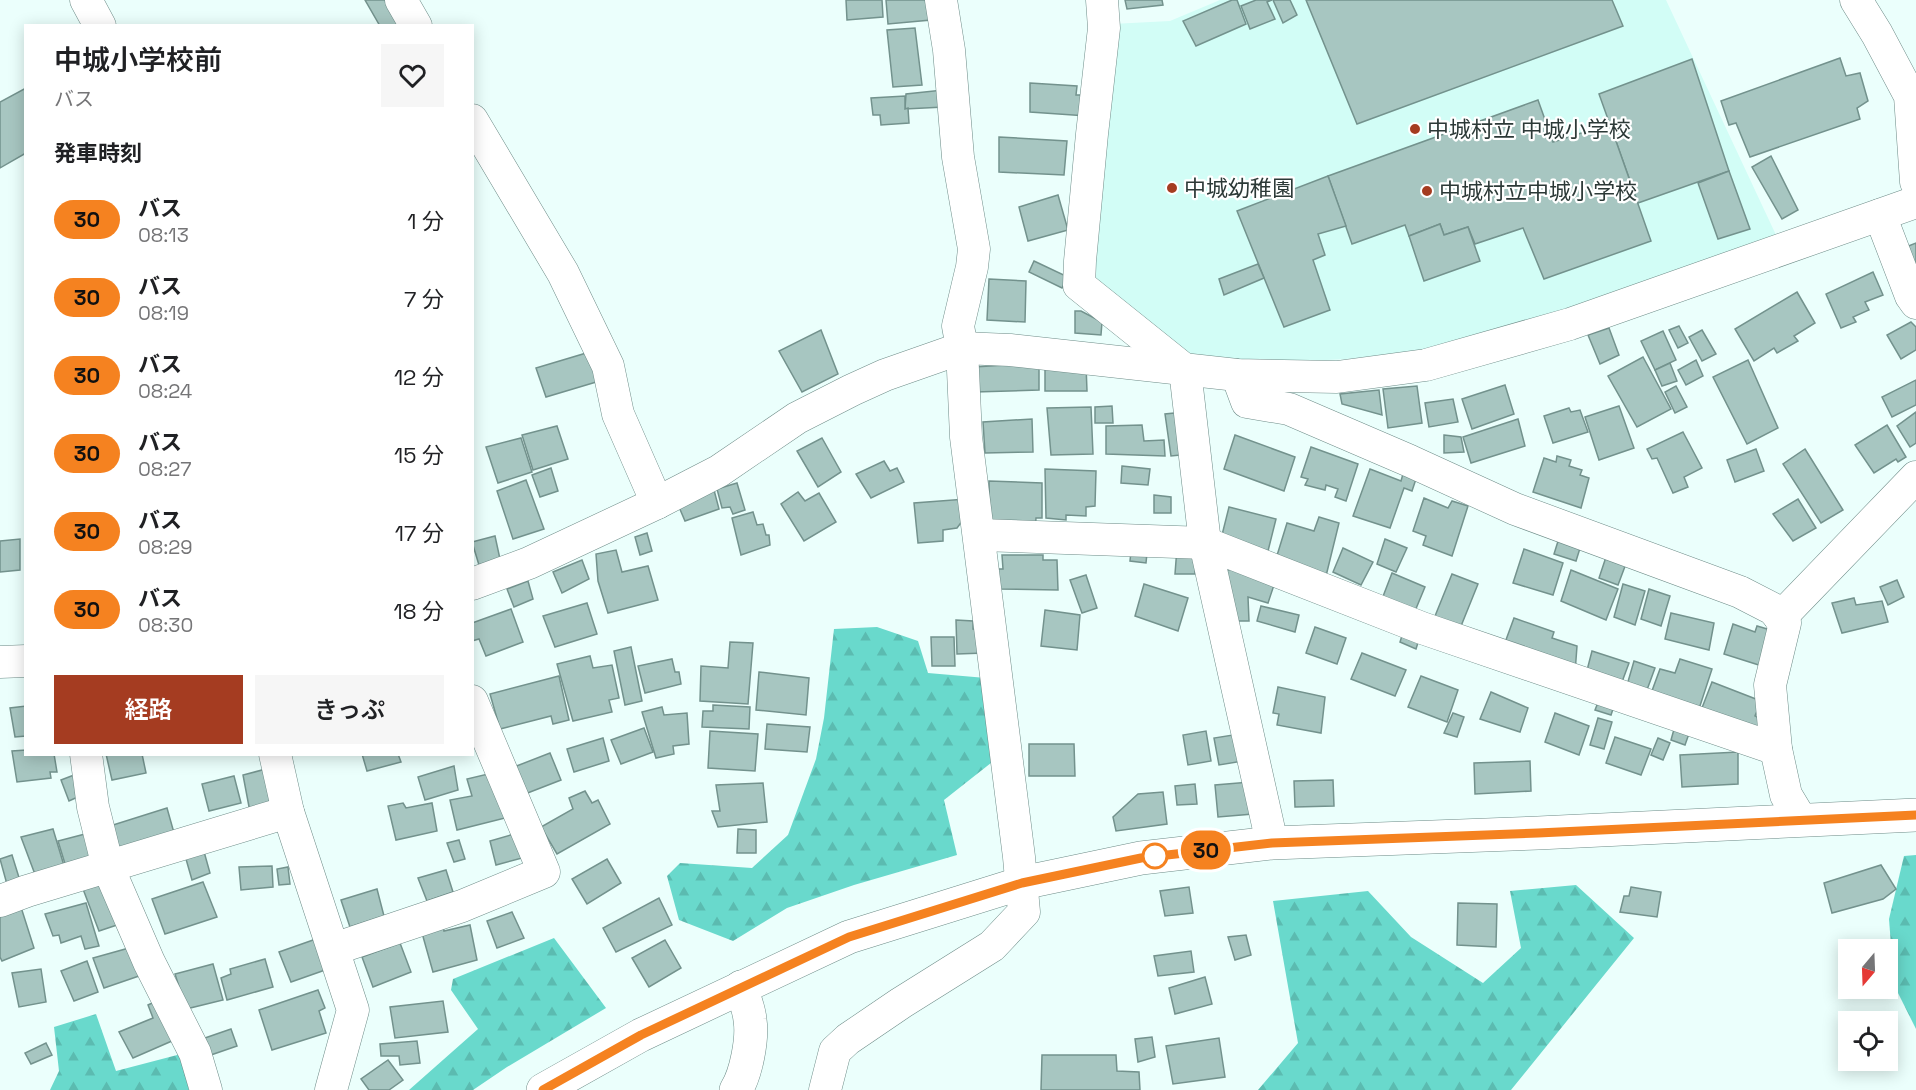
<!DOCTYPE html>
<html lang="ja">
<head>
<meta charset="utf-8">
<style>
	body { margin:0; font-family:"Space Grotesk","Noto Sans JP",sans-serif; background:#f6f6f6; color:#202124; height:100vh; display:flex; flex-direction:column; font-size:22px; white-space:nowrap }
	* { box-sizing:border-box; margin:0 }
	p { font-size:20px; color:#757577 }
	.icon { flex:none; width:33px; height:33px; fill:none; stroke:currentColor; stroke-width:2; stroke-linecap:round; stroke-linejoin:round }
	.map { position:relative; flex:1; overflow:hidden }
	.panel { position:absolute; left:24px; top:24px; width:450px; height:732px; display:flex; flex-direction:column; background:#fff; border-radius:0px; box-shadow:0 3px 15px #0003 }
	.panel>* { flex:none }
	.badge { padding:0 12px; border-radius:20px; font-size:21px; line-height:39px }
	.needle { width:39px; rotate:199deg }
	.tools { position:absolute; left:1838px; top:939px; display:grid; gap:12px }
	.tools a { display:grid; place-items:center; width:60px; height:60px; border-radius:0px; background:#fff; box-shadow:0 3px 15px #0003; font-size:30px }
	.map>.badge { position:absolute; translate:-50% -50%; box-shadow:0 0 0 3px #fff }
	h2 { padding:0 30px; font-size:22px; line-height:54px }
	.round { display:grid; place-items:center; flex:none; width:63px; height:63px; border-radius:0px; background:#f6f6f6 }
	.summary { display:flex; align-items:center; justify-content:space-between; height:102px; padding:0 30px }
	h1 { font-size:28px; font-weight:600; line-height:45px }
	.button { display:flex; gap:12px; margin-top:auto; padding:12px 30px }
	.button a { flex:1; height:69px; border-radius:0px; background:#a53c21; color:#fff; font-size:24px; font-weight:600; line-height:69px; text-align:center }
	.button a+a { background:#f6f6f6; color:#202124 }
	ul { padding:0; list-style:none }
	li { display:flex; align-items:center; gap:18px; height:78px; padding:0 30px }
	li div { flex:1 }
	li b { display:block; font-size:22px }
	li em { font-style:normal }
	li .badge { min-width:66px; font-weight:700; text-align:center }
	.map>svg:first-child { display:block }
</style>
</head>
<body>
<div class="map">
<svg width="1916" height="1090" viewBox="0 0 1916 1090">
	<defs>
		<pattern id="forest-firs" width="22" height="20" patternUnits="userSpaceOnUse" patternTransform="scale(1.5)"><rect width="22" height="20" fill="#69d9cc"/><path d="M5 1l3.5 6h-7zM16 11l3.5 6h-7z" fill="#5bbbb0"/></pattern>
	</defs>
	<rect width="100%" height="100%" fill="#ebfffc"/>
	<path fill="#d2fdf6" d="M1220,0h446l110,235 -251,92 -109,24 -70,8 -95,5 -61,-5 -97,-81 19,-254 58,-3z"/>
	<g fill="url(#forest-firs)">
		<path d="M877,627l41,14 10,32 58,5 10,81 -52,41 13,55 -103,30 -67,23 -54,33 -54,-21 -12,-44 13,-13 72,5 36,-33 28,-76 8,-41 10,-89z"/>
		<path d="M1916,855v174l-22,-44 -5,-66 15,-63z"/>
		<path d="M1576,885l58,53 -123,152h-253l40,-47 -25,-142 95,-10 43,46 72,46 38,-35 -11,-57z"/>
		<path d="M554,938l52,70 -99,59 -34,23h-64l69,-61 -27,-39 2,-11z"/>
		<path d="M96,1014l20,57 65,-17 8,36h-139l9,-19 -5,-44z"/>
	</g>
	<g fill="#a7c6c1" stroke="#73928d" stroke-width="1.5">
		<path d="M365,0h24l14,26h-23z"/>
		<path d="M846,0h36l1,17 -36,3z"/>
		<path d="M886,0h43l2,20 -43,4z"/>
		<path d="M1125,0h37l1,5 -36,4z"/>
		<path d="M1232,0h5l9,24 -50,22 -13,-25z"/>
		<path d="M1256,0h16l-5,2 8,17 -25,10 -9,-23z"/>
		<path d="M1273,0h17l7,15 -14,8z"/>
		<path d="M1306,0h306l11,26 -266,98z"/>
		<path d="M915,28l7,57 -29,2 -6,-57z"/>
		<path d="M1840,58l6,18 14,-3 8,28 -11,7 3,11 -110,38 -14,-34 -7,2 -8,-24z"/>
		<path d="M1692,59l37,112 -91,32 -39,-109z"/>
		<path d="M1030,83l47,3 -1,9h12l-1,21 -57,-4z"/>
		<path d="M26,88v65l-26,15v-66z"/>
		<path d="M943,90l1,17 -39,2 1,-15z"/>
		<path d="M905,96v13l3,-1 1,15 -28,2 -1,-10h-7l-2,-17z"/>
		<path d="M1538,100l15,42 57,-18 41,117 -107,38 -21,-51 -48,16 -7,-17 -24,8 -4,-11 -31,12 -4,-11 -53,19 -24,-68z"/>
		<path d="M999,137l68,4 -3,34 -65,-3z"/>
		<path d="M1771,156l27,54 -16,9 -30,-52z"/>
		<path d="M1729,171l21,58 -32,10 -20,-56z"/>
		<path d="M1328,176l18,50 -28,8 7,21 -12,5 17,50 -46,17 -47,-116z"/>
		<path d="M1058,195l10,35 -40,11 -9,-34z"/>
		<path d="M1440,224l4,11 24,-8 12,34 -56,20 -15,-45z"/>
		<path d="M1916,243v33l-10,-29z"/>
		<path d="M1034,261l34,16 -6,11 -33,-16z"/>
		<path d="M1258,264l6,14 -40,17 -5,-16z"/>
		<path d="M1873,272l10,23 -18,7 4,8 -16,7 3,5 -15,6 -15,-34z"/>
		<path d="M989,279l37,2 -1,41 -38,-2z"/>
		<path d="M1797,292l18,31 -21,13 4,5 -21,12 -3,-5 -20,13 -19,-32z"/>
		<path d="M1075,311h6l21,11 -1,13 -26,-2z"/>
		<path d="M1911,322l5,5v23l-15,9 -14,-24z"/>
		<path d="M1679,326l9,17 -10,5 -9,-18z"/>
		<path d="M1609,328l10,27 -19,9 -12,-29z"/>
		<path d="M821,330l17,44 -36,18 -23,-41z"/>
		<path d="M1702,330l14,24 -14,7 -13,-24z"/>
		<path d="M1663,331l13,29 -21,10 -14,-29z"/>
		<path d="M593,351l10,29 -57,17 -10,-29z"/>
		<path d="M1643,357l28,52 -34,18 -29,-51z"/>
		<path d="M1696,360l7,16 -17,9 -8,-15z"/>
		<path d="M1748,360l30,68 -31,16 -34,-67z"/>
		<path d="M1039,363v27l-64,2 -1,-25z"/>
		<path d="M1670,363l7,18 -15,5 -7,-16z"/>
		<path d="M1086,365l1,26h-42v-25z"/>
		<path d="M1916,380v25l-24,12 -10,-20z"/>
		<path d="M1505,385l9,29 -42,15 -10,-30z"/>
		<path d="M1417,386l5,37 -34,5 -5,-39z"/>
		<path d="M1676,386l11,21 -12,6 -10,-21z"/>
		<path d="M1379,390l3,25 -40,-11 -2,-10z"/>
		<path d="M1453,399l5,23 -29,5 -4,-24z"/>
		<path d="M1112,406l1,17h-18v-16z"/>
		<path d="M1619,406l15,42 -35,12 -14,-43z"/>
		<path d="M1091,407l2,47 -42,1 -4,-47z"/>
		<path d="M1569,408l2,4 9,-2 8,22 -35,11 -9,-27z"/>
		<path d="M1184,412l6,42 -19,2 -6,-42z"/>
		<path d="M1916,412v31l-6,4 -13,-21z"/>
		<path d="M1032,419l1,33 -48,1 -2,-31z"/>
		<path d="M1518,419l7,27 -54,17 -8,-26z"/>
		<path d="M1142,425l2,16 20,-1 1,16 -59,-2v-28z"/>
		<path d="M1887,425l19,32 -8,5 -2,-3 -22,14 -19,-28z"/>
		<path d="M557,426l11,33 -35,11 -11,-35z"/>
		<path d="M1683,432l19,36 -18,9 4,10 -15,6 -16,-35 -5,1 -5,-10z"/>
		<path d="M1235,435l60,22 -11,34 -60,-22z"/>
		<path d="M1444,435l17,2 3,15 -20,1z"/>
		<path d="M521,438l11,34 -34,11 -12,-36z"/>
		<path d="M822,438l19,34 -23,15 -21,-36z"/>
		<path d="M1311,447l47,17 -12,37 -11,-4 3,-8 -12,-4 -1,5 -20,-5 3,-6 -7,-2z"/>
		<path d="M1756,449l8,22 -29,11 -8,-22z"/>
		<path d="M1805,449l38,61 -22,13 -38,-59z"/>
		<path d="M1557,456l14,4 -2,6 13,4 -2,5 9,3 -8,30 -48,-16 11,-34 12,4z"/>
		<path d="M884,461l6,10 7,-3 7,14 -33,16 -15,-24z"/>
		<path d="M1122,466l28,3 -2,16 -27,-2z"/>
		<path d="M1405,467l13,6 -6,18 -8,-3 -14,40 -37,-12 17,-47 31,12z"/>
		<path d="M551,468l7,23 -18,6 -8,-22z"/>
		<path d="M1045,469l51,2 -1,35 -9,1v9l-20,-1v5l-20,-2z"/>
		<path d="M526,480l18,49 -31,10 -16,-48z"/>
		<path d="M989,481l53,2v35h-6l-1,12 -45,-2z"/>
		<path d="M737,483l8,27 -12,4 -3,-7 -8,1 -5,-19z"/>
		<path d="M714,490l5,19 -34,12 -6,-14z"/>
		<path d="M798,492l7,9 14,-8 17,29 -32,19 -23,-37z"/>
		<path d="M1154,495l17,2v16h-17z"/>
		<path d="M1424,498l24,10 4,-7 16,5 -16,50 -29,-11 3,-9 -13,-5z"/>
		<path d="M966,499l-3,21 -6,8 -14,2v11l-25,2 -4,-40z"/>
		<path d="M1798,499l18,29 -23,13 -20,-27z"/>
		<path d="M1229,507l47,12 -8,32 -47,-12z"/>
		<path d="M753,512l4,13 6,-1 3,11h3l1,10 -29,10 -9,-37z"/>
		<path d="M1319,517l20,6 -13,53 -51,-14 12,-39 27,8z"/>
		<path d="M647,533l5,18 -12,4 -5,-18z"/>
		<path d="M495,536l5,23 -21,6 -7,-23z"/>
		<path d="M1559,538l22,7 -5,16 -22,-7z"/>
		<path d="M20,539v31l-20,2v-31z"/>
		<path d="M1385,539l22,9 -11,24 -19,-8z"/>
		<path d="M1177,548l19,1 -1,25h-20z"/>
		<path d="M1343,548l30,14 -12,23 -28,-13z"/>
		<path d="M1524,549l39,14 -10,32 -40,-12z"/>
		<path d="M616,550l6,22 26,-6 10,34 -50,13 -10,-32 -2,-27z"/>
		<path d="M1131,551l16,2 -1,10 -16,-2z"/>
		<path d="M1607,554l20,7 -9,24 -19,-7z"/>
		<path d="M1002,555h41v5h14l1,30 -59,-1 -2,-20h6z"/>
		<path d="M582,560l7,19 -27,14 -9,-21z"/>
		<path d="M1237,566l40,10 -9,27 -20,-6 1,24h-16l-7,-50z"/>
		<path d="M1571,570l47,19 -12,31 -45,-19z"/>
		<path d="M1392,573l33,14 -10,24 -33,-12z"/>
		<path d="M1452,574l26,10 -19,47 -26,-10z"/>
		<path d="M1086,575l11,33 -15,5 -12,-33z"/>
		<path d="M1897,580l7,17 -16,8 -8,-18z"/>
		<path d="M528,581l5,18 -19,8 -7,-18z"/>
		<path d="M1144,584l44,14 -10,33 -43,-15z"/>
		<path d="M1623,584l22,7 -10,34 -21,-8z"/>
		<path d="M1649,589l21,7 -9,30 -20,-7z"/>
		<path d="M1854,598l2,7 26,-4 6,21 -46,11 -10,-30z"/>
		<path d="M587,603l10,31 -42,13 -12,-31z"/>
		<path d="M1261,606l38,9 -4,17 -38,-11z"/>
		<path d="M511,609l12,33 -37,14 -7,-17 -7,2v-18z"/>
		<path d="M1045,610l35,5 -3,35 -36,-4z"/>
		<path d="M1671,613l43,10 -5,27 -44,-11z"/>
		<path d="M1514,618l40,14 -2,6 25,8 -2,27 -72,-25z"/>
		<path d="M956,620l17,1v8l11,1v23l-27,1z"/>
		<path d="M1733,624l22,8 2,-6 17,5 -12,35 -38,-12z"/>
		<path d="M1405,626l16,7 -5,16 -16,-7z"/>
		<path d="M1315,627l31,11 -9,26 -31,-11z"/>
		<path d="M931,637h23l1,29h-23z"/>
		<path d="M730,642l23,1 -5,61 -48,-3 1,-35 27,2z"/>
		<path d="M631,647l11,54 -17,4 -11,-54z"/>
		<path d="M1592,651l37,12 -10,27 -34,-12z"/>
		<path d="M1362,653l44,17 -11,26 -44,-17z"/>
		<path d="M590,656l3,12 19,-3 7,33 -10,2 3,12 -39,9 -16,-57z"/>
		<path d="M672,659l3,13h4l2,12 -36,9 -7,-27z"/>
		<path d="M1680,659l32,10 -13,40 -50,-10 11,-30 15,4z"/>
		<path d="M1634,661l21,7 -11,30 -19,-6z"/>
		<path d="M759,672l50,6 -3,37 -50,-5z"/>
		<path d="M559,676l10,44 -16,4 -2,-8 -51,13 -10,-35z"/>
		<path d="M1421,676l37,14 -11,32 -39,-15z"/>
		<path d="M1712,682l49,19 -6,15 8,4 -6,13 -57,-20z"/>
		<path d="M1278,687l47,10 -4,36 -44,-8 2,-11 -6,-1z"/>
		<path d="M1491,692l37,16 -8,24 -40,-13z"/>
		<path d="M1601,695l15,5 -5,15 -16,-5z"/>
		<path d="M713,705l37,2 -1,22 -47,-2 1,-16h10z"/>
		<path d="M26,706v30l-11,1 -5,-29z"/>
		<path d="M662,707l2,8 23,-2 2,31 -16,2 1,8 -18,4 -14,-46z"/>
		<path d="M1453,713l11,4 -7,20 -13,-4z"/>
		<path d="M1555,713l34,13 -10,29 -34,-13z"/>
		<path d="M1598,718l14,4 -8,27 -14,-4z"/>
		<path d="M1676,722l15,6 -6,17 -14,-5z"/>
		<path d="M767,724l43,3 -3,25 -42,-3z"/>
		<path d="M644,728l9,24 -32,12 -10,-24z"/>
		<path d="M710,731l48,3 -3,37 -47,-3z"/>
		<path d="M1206,731l5,30 -23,4 -5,-30z"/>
		<path d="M1239,734l4,27 -24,4 -5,-27z"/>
		<path d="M1615,737l36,12 -10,26 -35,-12z"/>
		<path d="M603,738l6,23 -35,11 -7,-23z"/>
		<path d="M1658,738l12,5 -7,17 -12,-5z"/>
		<path d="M1029,744h45l1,32h-46z"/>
		<path d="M26,750v4h28l3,18h-7l1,6 -34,4 -5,-31z"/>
		<path d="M1738,752v32l-56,3 -2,-32z"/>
		<path d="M550,753l11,27 -36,14 -11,-27z"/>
		<path d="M106,754h36l4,19 -34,7z"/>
		<path d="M362,754h36l3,8 -34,9z"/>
		<path d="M1530,761l1,30 -56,3 -1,-31z"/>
		<path d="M454,766l4,24 -33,10 -7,-23z"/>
		<path d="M266,769l9,38 -25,5 -7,-37z"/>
		<path d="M492,773l21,43 -56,14 -7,-30 22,-4 -5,-17z"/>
		<path d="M74,775l8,20 -13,6 -8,-21z"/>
		<path d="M234,776l7,27 -32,8 -7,-27z"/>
		<path d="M1333,780l1,26 -39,1 -1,-26z"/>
		<path d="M1250,782l3,32 -35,3 -3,-32z"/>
		<path d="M763,783l4,39 -49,5 -6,-16h8l-4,-26z"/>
		<path d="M1195,784l2,20 -20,1 -2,-19z"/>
		<path d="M585,791l7,12 6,-3 12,24 -53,30 -16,-27 32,-18 -4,-11z"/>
		<path d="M1163,792l4,32 -51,7 -3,-14 25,-23z"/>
		<path d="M403,803l3,5 26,-5 5,28 -41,9 -8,-34z"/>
		<path d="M167,808l9,32 -55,15 -8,-30z"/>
		<path d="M53,829l12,40 -29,8 -15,-40z"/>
		<path d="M738,829l18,1v23h-19z"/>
		<path d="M89,833l7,25 -30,9 -8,-26z"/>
		<path d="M514,834l8,24 -26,7 -6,-24z"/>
		<path d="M459,840l6,19 -11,3 -7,-19z"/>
		<path d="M203,848l7,25 -18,7 -8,-28z"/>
		<path d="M12,855l9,29 -13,4 -8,-29z"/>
		<path d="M607,859l14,24 -34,21 -15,-25z"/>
		<path d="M1881,865l15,24 -13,10 -51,14 -8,-30z"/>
		<path d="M272,866l1,21 -32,3 -2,-23z"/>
		<path d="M288,867l2,17 -11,1 -2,-16z"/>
		<path d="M446,870l7,22 -26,9 -9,-23z"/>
		<path d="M105,874l18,49 -24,8 -16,-42z"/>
		<path d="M203,882l14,35 -52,17 -13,-35z"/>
		<path d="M1189,887l4,26 -28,3 -5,-25z"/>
		<path d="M1631,887l30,5 -4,25 -37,-5 4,-16h5z"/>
		<path d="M377,889l7,27 -34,11 -9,-27z"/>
		<path d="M659,898l13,27 -56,27 -13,-24z"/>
		<path d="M86,903l13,43 -14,3 -4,-13 -20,7 -2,-8 -6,1 -8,-22z"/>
		<path d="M1458,903l39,1 -1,43 -39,-2z"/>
		<path d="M20,904l14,44 -32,13 -2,-4v-46z"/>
		<path d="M512,912l12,26 -27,10 -10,-27z"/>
		<path d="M470,925l7,35 -44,12 -11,-39 21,-6 1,4z"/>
		<path d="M1246,935l5,20 -16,5 -7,-23z"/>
		<path d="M316,939l12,30 -37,13 -12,-30z"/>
		<path d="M665,940l16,28 -32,19 -17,-29z"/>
		<path d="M400,943l11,29 -38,15 -11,-30z"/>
		<path d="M129,948l10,28 -35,12 -11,-30z"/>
		<path d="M1191,951l3,21 -36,4 -4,-20z"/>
		<path d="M265,959l8,28 -46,13 -6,-22 10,-4 -1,-5z"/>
		<path d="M87,961l11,31 -24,9 -13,-30z"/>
		<path d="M213,964l10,36 -37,9 -11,-35z"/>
		<path d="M41,969l5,33 -27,5 -7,-34z"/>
		<path d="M1205,977l7,27 -37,10 -6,-26z"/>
		<path d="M318,990l7,18 -6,3 7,22 -54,17 -13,-40z"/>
		<path d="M163,998l18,39 -48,21 -14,-26 34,-14 -5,-13z"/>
		<path d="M443,1001l5,31 -53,6 -5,-31z"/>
		<path d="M231,1029l6,17 -29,10 -6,-17z"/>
		<path d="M1152,1037l3,20 -17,5 -3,-23z"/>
		<path d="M1219,1038l6,39 -52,7 -7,-38z"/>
		<path d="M417,1041l3,22 -20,2 -1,-9h-18l-1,-12z"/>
		<path d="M46,1043l6,12 -21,9 -6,-11z"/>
		<path d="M1042,1055h74l1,16 22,1 1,18h-99z"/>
		<path d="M388,1060l15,20 -14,10h-20l-8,-11z"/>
	</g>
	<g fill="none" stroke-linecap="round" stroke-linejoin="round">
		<defs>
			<g id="minor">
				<path d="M86,0l14,26"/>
				<path d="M401,0l15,26"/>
				<path d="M1102,0l2,28 -12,106 -12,127 -1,24 106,85 20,173 67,300"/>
				<path d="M1856,0l21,34 33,62 6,86"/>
				<path d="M472,120l91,153 45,93 10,48 39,89"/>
				<path d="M1880,215l31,81 5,7"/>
				<path d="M1237,375l10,27 42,7 121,52 105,48 225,83 33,17 12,14 -15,62 6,64 10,46 15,25"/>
				<path d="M980,535l225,8 217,85 354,121"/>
				<path d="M472,584l57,-21 128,-60 62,-32 78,-53 55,-28 33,-15 77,-27 48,2 227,25 100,2 89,-12 144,-41 346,-122"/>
				<path d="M1780,618l136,-141"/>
				<path d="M0,662l26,-1"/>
				<path d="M86,754l7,53 15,60 41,95 46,91 11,37"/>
				<path d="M275,754l13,58 65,198 -22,80"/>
				<path d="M0,901l27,-10 261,-79"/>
				<path d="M334,949l128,-43 82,-34 -72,-171"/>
				<path d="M825,1090l10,-39 13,-12 53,-36 91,-57 32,-34 -5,-55 -53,-420 -4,-89 -4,-22 14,-59 2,-18 -16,-92 -9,-107 -8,-50"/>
			</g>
			<path id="major" d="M736,1090c10,-16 17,-51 14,-70 -1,-12 -6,-22 -9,-33"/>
			<path id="highway" d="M543,1090l98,-55 208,-98 173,-54 119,-25 131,-15 266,-10 378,-18"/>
		</defs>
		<use href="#minor" stroke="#6e8c88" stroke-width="33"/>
		<use href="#major" stroke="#6e8c88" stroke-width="34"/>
		<use href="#highway" stroke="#6e8c88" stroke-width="34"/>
		<use href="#minor" stroke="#fff" stroke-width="32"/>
		<use href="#major" stroke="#fff" stroke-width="33"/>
		<use href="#highway" stroke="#fff" stroke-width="33"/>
	</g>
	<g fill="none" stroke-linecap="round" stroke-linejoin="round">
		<defs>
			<path id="line" d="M543,1090l98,-55 208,-98 173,-54 119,-25 131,-15 266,-10 378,-18"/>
		</defs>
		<use href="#line" stroke="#fff" stroke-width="14"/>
		<use href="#line" stroke="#f58220" stroke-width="9"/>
	</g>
	<g fill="#a53c21" stroke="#fff" stroke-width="2">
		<circle cx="1415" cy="129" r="6"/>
		<circle cx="1172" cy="188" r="6"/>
		<circle cx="1427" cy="191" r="6"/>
	</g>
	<circle fill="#fff" stroke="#f58220" stroke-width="3" cx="1155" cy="856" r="12"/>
	<g text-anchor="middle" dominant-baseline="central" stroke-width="4.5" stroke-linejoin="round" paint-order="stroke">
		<g font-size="22" fill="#2c3937" stroke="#fff" text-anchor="start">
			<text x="1427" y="129">中城村立 中城小学校</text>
			<text x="1184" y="188">中城幼稚園</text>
			<text x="1439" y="191">中城村立中城小学校</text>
		</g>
	</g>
</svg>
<div class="tools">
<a><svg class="needle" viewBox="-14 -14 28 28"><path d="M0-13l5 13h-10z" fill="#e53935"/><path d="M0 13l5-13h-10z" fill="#757577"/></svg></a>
<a><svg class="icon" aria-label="locate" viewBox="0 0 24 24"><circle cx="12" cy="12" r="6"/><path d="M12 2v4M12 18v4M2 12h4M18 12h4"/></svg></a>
</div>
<b class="badge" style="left:1206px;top:850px;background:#f58220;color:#111">30</b>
<section class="panel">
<div class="summary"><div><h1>中城小学校前</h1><p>バス</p></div><a class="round"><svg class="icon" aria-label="heart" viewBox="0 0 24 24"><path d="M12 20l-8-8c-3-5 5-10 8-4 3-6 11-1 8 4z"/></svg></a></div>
<h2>発車時刻</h2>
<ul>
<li><span class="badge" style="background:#f58220;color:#111">30</span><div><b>バス</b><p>08:13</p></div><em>1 分</em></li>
<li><span class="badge" style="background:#f58220;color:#111">30</span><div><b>バス</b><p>08:19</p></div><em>7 分</em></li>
<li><span class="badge" style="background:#f58220;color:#111">30</span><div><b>バス</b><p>08:24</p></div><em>12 分</em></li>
<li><span class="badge" style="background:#f58220;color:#111">30</span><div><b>バス</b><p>08:27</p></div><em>15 分</em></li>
<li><span class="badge" style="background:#f58220;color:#111">30</span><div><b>バス</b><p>08:29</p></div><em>17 分</em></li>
<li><span class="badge" style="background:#f58220;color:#111">30</span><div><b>バス</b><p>08:30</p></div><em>18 分</em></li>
</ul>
<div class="button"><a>経路</a><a>きっぷ</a></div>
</section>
</div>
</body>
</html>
